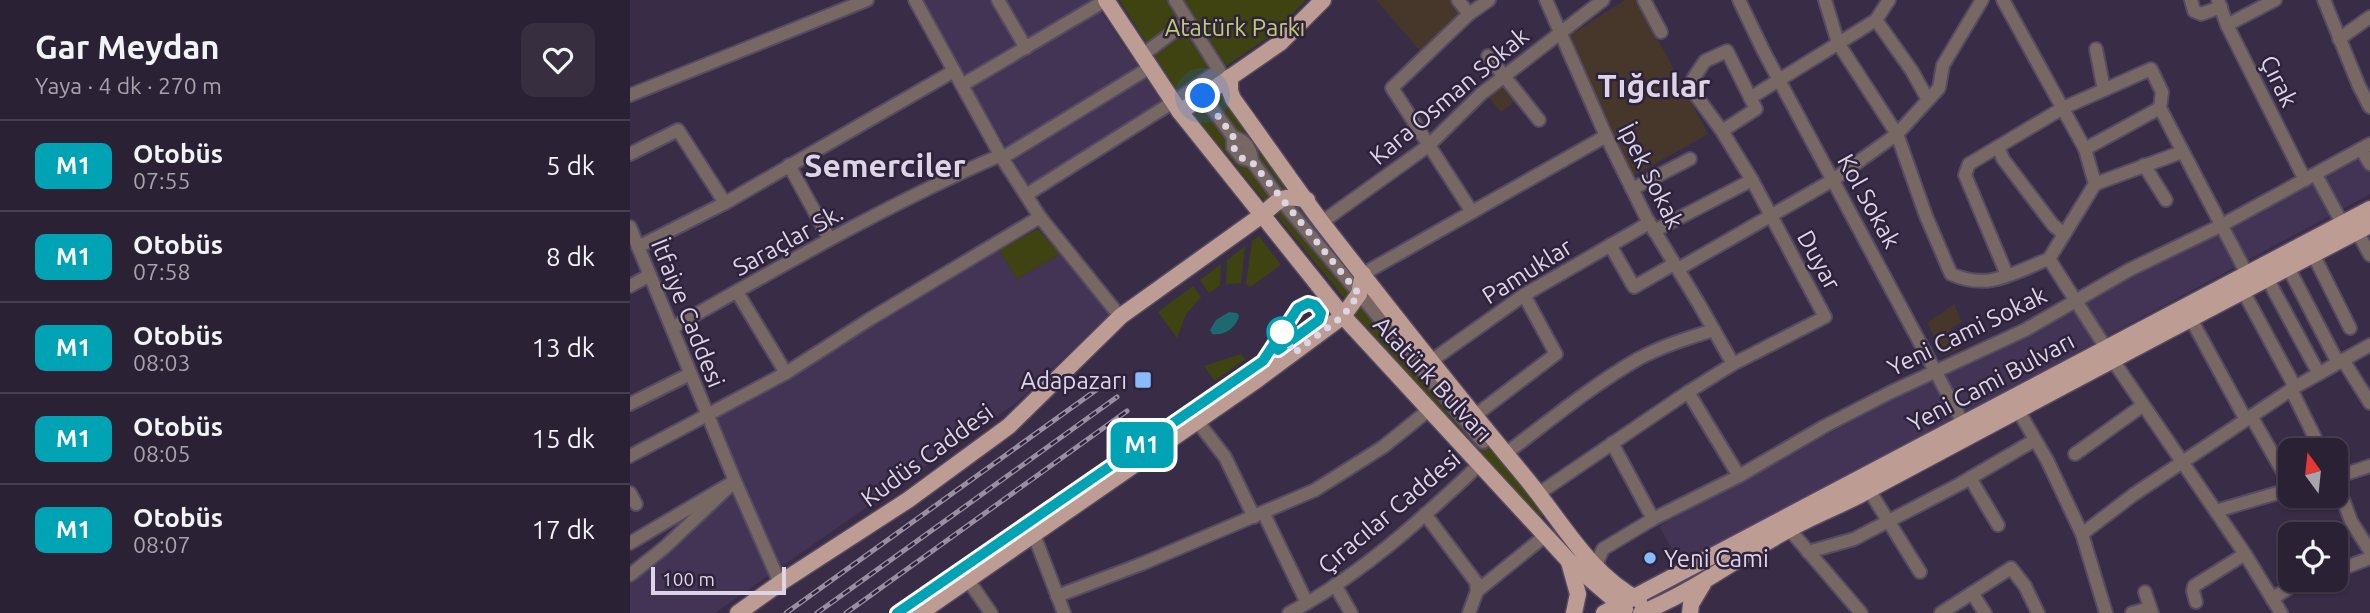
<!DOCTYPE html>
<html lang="tr">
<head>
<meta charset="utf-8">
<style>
	body { margin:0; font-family:Ubuntu,sans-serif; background:#372e40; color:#f1f3f6; height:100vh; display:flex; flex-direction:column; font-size:26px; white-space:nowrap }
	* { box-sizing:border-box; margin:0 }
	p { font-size:23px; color:#a6a3ac }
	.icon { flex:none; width:38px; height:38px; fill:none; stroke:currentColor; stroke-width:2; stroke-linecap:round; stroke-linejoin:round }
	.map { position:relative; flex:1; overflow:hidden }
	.side { display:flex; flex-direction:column; background:#2b2134; width:630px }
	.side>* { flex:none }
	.badge { padding:0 14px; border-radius:10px; font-size:24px; line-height:46px }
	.needle { width:46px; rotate:345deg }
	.tools { position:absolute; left:1648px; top:438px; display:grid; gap:14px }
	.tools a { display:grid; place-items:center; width:70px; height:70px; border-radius:14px; background:#2b2134; box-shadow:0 2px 5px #0004,0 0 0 2px #473e4f; font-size:35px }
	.scale { position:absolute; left:21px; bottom:18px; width:135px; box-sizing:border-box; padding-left:7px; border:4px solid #ddd5e6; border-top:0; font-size:19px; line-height:24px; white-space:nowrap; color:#ddd5e6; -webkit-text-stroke:5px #2e223c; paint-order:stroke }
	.you { position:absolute; width:35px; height:35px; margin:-18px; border:5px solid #fff; border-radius:50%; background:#1a73e8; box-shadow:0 0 0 10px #1a73e833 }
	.map>.badge { position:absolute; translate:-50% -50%; box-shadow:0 0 0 4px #fff }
	.round { display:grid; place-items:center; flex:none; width:74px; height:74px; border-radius:14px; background:#372e40 }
	.head { display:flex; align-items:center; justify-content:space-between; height:119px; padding:0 35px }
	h1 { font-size:33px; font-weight:700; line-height:52px }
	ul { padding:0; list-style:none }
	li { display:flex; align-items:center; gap:21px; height:91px; padding:0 35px; border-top:2px solid #473e4f }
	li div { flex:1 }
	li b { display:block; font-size:26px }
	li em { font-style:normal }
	li .badge { min-width:77px; font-weight:700; text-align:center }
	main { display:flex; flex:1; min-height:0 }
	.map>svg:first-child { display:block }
</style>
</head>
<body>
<main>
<section class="side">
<div class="head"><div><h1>Gar Meydan</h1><p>Yaya · 4 dk · 270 m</p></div><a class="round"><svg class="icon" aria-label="heart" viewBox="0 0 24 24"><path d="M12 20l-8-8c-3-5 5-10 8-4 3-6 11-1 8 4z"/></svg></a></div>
<ul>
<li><span class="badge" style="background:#00a3b4;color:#fff">M1</span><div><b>Otobüs</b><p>07:55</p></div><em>5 dk</em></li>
<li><span class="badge" style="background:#00a3b4;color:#fff">M1</span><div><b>Otobüs</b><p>07:58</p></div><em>8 dk</em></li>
<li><span class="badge" style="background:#00a3b4;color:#fff">M1</span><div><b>Otobüs</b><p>08:03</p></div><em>13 dk</em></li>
<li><span class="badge" style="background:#00a3b4;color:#fff">M1</span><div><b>Otobüs</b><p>08:05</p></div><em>15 dk</em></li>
<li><span class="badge" style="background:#00a3b4;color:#fff">M1</span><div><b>Otobüs</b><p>08:07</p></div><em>17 dk</em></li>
</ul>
</section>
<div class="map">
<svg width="1740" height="613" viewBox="0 0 1740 613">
	<rect width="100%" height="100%" fill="#392c46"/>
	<g fill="#433455">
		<path d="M289,0h174l74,109 -133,85z"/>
		<path d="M1740,149v45l-420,227 -270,142 -21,-37 270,-147z"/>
		<path d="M369,250l18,29 43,-25 51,59 -95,90 -301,210h-85v-30l114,-98 -32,-69z"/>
	</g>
	<g fill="#46372a">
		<path d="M746,0h76l12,15 -42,38z"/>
		<path d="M995,0h12l71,134 -75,42 -66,-139z"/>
		<path d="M877,83l12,15 -18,14 -12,-14z"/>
		<path d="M1324,304l8,18 -12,7 9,20 -14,6 -18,-32z"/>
	</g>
	<g fill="#3e4311">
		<path d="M489,0h49l51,78 -35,24z"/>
		<path d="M554,0h122l-32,33 -48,33z"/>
		<path d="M592,91l133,183 -3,19 -8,5 -153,-187z"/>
		<path d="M408,229l22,25 -43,25 -18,-29z"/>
		<path d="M629,236l22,29 -31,22 -4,-3 6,-43z"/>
		<path d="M615,246l-4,37 -15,1 1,-24z"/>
		<path d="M591,264l-1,22 -11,7 -9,-13z"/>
		<path d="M563,286l8,11 -15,17 -9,24 -19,-26z"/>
		<path d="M739,293l175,221 -5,5 -188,-209z"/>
		<path d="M611,354l4,5 -30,22 -11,-15z"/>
	</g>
	<path fill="#1e686f" d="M599,312l8,1 2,3c-3,12 -15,20 -27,18l-2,-4 6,-10z"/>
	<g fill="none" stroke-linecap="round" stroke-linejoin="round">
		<defs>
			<g id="minor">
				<path d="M285,0l87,158 38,59 74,92"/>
				<path d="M368,0l28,48"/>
				<path d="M828,0l11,14"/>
				<path d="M859,0l-20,14 -77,74 80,124 134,-76"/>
				<path d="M916,0l60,136 40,81 53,87 34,60"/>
				<path d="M1014,0l17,32"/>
				<path d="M1109,0l25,52 199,371"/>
				<path d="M1195,0l13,43 59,91 29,82 25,58c38,17 61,-1 98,-15"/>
				<path d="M1373,0l82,149 10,35 -46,75 57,89"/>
				<path d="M1561,0l3,11 7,3 20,-7"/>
				<path d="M1588,0l9,25 78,155"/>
				<path d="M1694,0l35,86 11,21"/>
				<path d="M1246,20l36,51 16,29"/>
				<path d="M1597,25l48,-25"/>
				<path d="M1709,39l31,-22"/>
				<path d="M1466,49l8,41"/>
				<path d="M511,56l47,-35"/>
				<path d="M858,56l51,64"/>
				<path d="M332,85l144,-85"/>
				<path d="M0,95l237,-95"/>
				<path d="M573,96l30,41v10l9,11 10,3 28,38 203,243 7,-6"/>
				<path d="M1120,98l126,-78 13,-20"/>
				<path d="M1092,131l34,-22 -29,-58 -22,10 -12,18 2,15 27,37 30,49 73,137 -92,47 -45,28 51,84"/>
				<path d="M603,137c13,3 18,11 19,24"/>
				<path d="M1368,147l5,12 50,66 11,9"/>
				<path d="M1455,149l75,-41"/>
				<path d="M1731,149l9,15"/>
				<path d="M0,154l48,-24 47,73"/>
				<path d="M372,158l147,-90"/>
				<path d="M159,165l40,73"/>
				<path d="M1514,165l22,35"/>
				<path d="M1686,175l26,48"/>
				<path d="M1465,184l87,-32"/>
				<path d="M1002,189l58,-30"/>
				<path d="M396,195l152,-96 41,-29 -44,-70"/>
				<path d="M692,222l106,-76 53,-52 122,-94"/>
				<path d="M0,227l105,254 -70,66 -35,28"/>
				<path d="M1024,231l98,-51"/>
				<path d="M1727,231l13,24"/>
				<path d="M980,245l24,42 40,-23"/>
				<path d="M8,247l87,-44 229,-132"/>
				<path d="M1683,254l37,74"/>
				<path d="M1658,267l50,96"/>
				<path d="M1048,269l155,-89 64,-46 42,-46 4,-23 39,-65"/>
				<path d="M733,274l109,-62"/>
				<path d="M1377,275l-42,-100 4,-11 94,-56 88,-39 11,23 -2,16 87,166"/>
				<path d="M1637,278l52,96"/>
				<path d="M0,286l20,-11"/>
				<path d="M1613,291l52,96"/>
				<path d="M107,292l49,81"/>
				<path d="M1561,319l55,101"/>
				<path d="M42,328c108,-61 215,-124 329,-173"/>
				<path d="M1482,359l133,195 36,59"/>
				<path d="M1713,360l27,43"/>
				<path d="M801,361l93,-66 125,-72"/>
				<path d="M1661,389l30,61"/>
				<path d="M0,404l60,-30"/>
				<path d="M1388,410l29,50 35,74 24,79"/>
				<path d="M1621,416l40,70"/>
				<path d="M843,417l83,-63 -32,-59"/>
				<path d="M567,421l28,36 29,60"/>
				<path d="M982,443l41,76"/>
				<path d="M875,454c43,-32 86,-68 133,-95 24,-13 50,-21 76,-29"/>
				<path d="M1445,454l67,-48"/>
				<path d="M0,456l156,-83 84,-54 170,-102"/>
				<path d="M1706,477l34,-11"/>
				<path d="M1340,478l28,47"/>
				<path d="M1706,480l15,41 19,30"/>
				<path d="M1239,490l51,82"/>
				<path d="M0,493l6,11"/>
				<path d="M908,494l150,-102"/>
				<path d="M1586,511l75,-22"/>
				<path d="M634,514l43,89"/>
				<path d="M795,514l51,68 1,9 -8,22"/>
				<path d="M1159,529l72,84"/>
				<path d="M1452,534l51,-39 162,-108 75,-42"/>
				<path d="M404,535l30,78"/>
				<path d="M0,543l105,-62 45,102"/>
				<path d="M1178,552l46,-13 106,-55 75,-44"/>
				<path d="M968,570v-10l5,-11 50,-30 86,-43 86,-50 66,-34 134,-62 104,-60 91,-44 150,-82"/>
				<path d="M1706,571l34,-13"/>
				<path d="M338,580l23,33"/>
				<path d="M705,585l16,28"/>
				<path d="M847,591l69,-56"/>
				<path d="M1515,592l7,21"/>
				<path d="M1342,593l13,20"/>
				<path d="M427,596l87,-33 171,-73 68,-43 47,-38"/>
				<path d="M1642,599l24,-16 14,-4"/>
				<path d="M1566,602l-3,-11 1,-5 51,-32"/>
				<path d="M659,613c72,-38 133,-94 191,-149"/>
				<path d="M1311,613l70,-45 14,18 13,27"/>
				<path d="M1502,613l18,-5"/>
			</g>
			<g id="major">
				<path d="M476,0l74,112 163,204 225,244 57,49"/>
				<path d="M600,77v14l3,8c30,41 59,84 90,125 66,85 133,170 202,253 36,43 63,96 114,123"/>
				<path d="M550,112l100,-69 43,-43"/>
				<path d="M939,562l9,32 -4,19"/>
				<path d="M108,613l42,-30 128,-83 101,-74 112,-110 141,-101c18,-16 20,-21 45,-15"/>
				<path d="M290,613l334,-231 89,-66 16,-22 4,-20"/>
				<path d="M974,613l766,-404"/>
				<path d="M1011,613c54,-22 97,-56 147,-83 26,-15 55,-25 81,-40 166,-89 333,-178 501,-265"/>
				<path d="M1060,613l1,-9 12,-20"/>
			</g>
		</defs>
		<use href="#minor" stroke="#574a63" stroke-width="16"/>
		<use href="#major" stroke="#574a63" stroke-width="19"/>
		<use href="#minor" stroke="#786864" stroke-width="12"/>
		<use href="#major" stroke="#bc9c93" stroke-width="16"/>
		<defs>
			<g id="rail">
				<path d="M156,613l320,-230"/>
				<path d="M187,613l300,-216"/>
				<path d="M216,613l281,-202"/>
			</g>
		</defs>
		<use href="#rail" stroke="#998fa3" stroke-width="5"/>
		<use href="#rail" stroke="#2e223c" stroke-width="2.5" stroke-dasharray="8" stroke-linecap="butt"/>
	</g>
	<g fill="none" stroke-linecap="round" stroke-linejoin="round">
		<defs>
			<path id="line" d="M267,613l366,-252 35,-53 10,-5 7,2 6,8 -2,7 -41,30"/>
		</defs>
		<use href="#line" stroke="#fff" stroke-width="16"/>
		<use href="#line" stroke="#00a3b4" stroke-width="10"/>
		<path stroke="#ddd5e6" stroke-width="7" stroke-dasharray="0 12.6" d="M573,96l30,40v11l9,11 10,4 107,132 -16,22 -49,37 -12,-21"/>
	</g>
	<circle fill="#fff" stroke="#00a3b4" stroke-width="3.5" cx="652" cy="332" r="14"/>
	<g fill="#87bbfb" stroke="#2e223c" stroke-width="2.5">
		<rect x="504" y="371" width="18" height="18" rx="3.5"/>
		<circle cx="1020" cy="558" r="7"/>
	</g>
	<g text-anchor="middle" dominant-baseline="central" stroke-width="5" stroke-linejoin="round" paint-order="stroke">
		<g font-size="24" fill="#c0cc6f" stroke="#2e223c">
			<text x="605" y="27">Atatürk Parkı</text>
		</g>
		<g font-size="24" fill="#ddd5e6" stroke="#2e223c">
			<text transform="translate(1649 81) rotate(64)">Çırak</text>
			<text transform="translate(819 96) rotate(-40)">Kara Osman Sokak</text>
			<text transform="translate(1021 176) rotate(63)">İpek Sokak</text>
			<text transform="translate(1239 201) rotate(61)">Kol Sokak</text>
			<text transform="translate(158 240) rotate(-29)">Saraçlar Sk.</text>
			<text transform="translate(1189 260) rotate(61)">Duyar</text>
			<text transform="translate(897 271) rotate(-32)">Pamuklar</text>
			<text transform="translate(58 313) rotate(68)">İtfaiye Caddesi</text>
			<text transform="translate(1337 331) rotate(-26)">Yeni Cami Sokak</text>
			<text transform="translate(803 379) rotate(47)">Atatürk Bulvarı</text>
			<text transform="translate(1361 382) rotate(-28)">Yeni Cami Bulvarı</text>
			<text transform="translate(297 455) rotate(-36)">Kudüs Caddesi</text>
			<text transform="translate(759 512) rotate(-40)">Çıracılar Caddesi</text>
		</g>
		<g font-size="24" fill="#ddd5e6" stroke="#2e223c" text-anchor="end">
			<text x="497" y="380">Adapazarı</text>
			<text x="1034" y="558" text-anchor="start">Yeni Cami</text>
		</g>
		<g font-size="32" font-weight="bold" fill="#ddd5e6" stroke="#2e223c">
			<text x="1024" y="85">Tığcılar</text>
			<text x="255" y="165">Semerciler</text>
		</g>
	</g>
</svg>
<div class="tools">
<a><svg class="needle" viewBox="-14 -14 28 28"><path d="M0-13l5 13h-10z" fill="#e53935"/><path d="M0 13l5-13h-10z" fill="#a6a3ac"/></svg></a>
<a><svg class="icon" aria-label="locate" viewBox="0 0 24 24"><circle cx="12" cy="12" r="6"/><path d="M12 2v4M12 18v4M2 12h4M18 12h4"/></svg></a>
</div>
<div class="scale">100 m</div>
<div class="you" style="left:573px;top:96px"></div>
<b class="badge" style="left:512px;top:445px;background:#00a3b4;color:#fff">M1</b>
</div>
</main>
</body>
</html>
